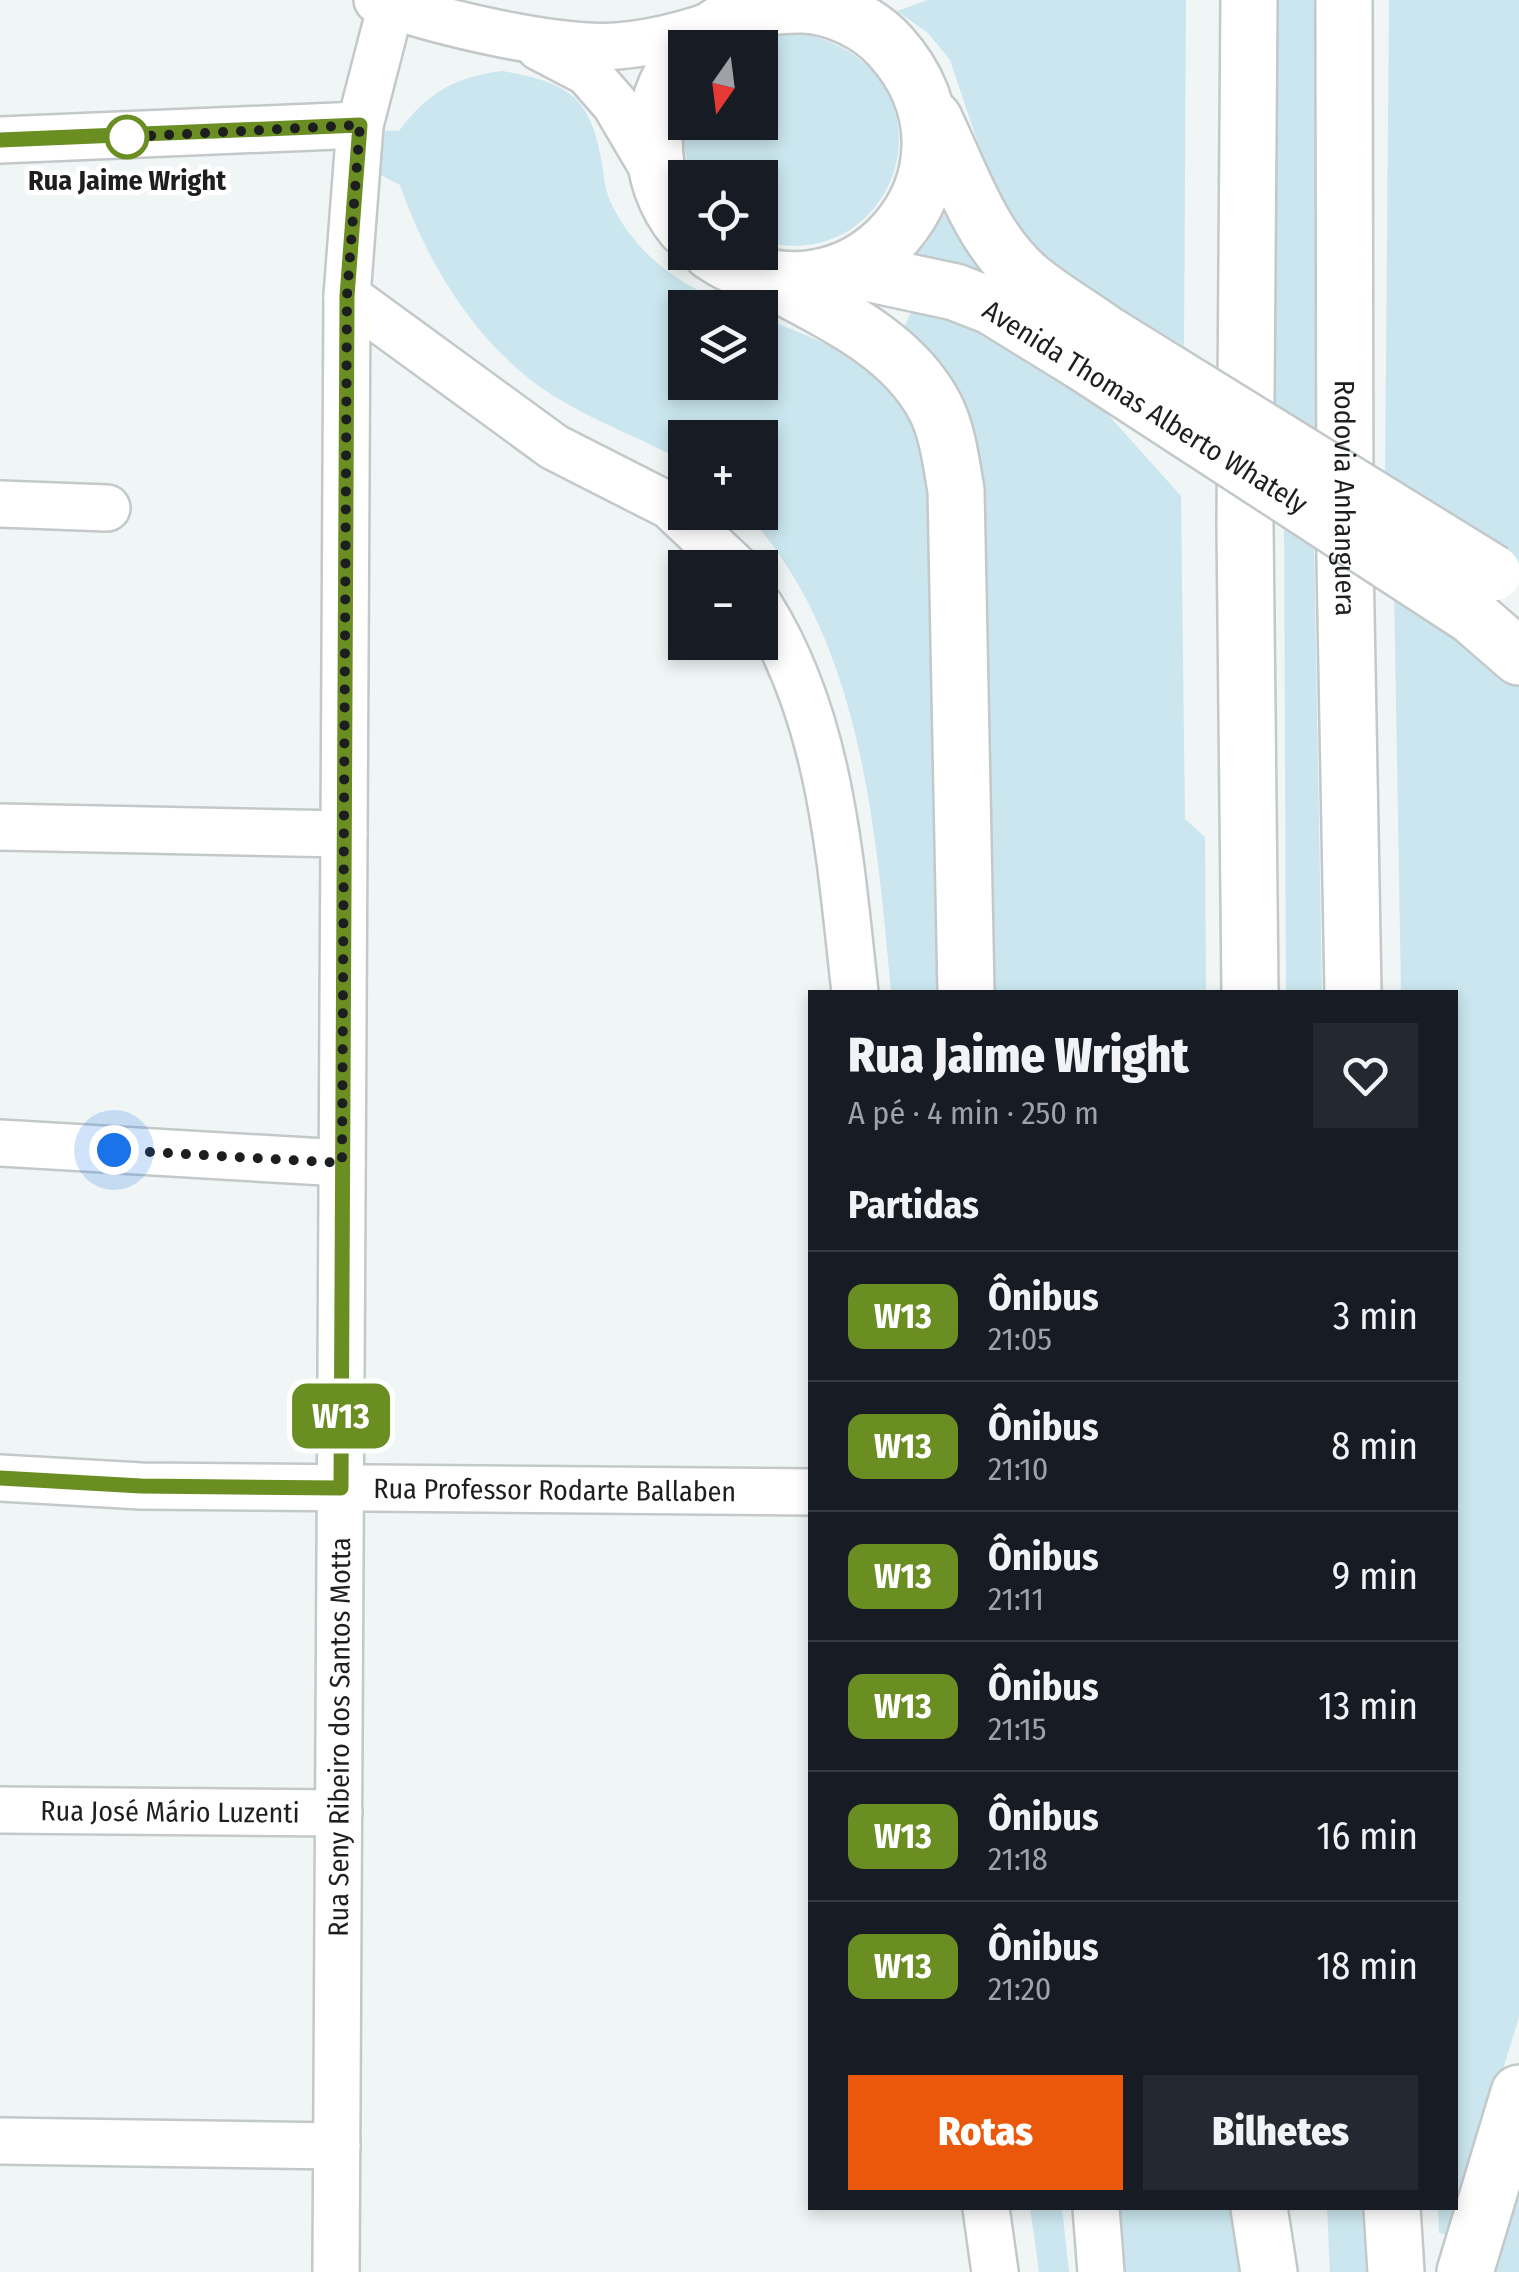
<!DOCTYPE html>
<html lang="pt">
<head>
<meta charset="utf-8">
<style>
	body { margin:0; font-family:"Fira Sans Condensed",sans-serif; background:#242831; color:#f1f3f6; height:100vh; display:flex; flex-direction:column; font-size:38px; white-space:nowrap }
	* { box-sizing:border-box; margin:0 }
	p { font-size:32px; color:#9ea1a6 }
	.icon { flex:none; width:55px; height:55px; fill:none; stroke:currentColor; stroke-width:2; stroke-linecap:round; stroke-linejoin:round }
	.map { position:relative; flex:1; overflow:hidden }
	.side { position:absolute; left:808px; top:990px; width:650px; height:1220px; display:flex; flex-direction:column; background:#171b24; border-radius:0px; box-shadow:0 5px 15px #0003 }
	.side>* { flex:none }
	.badge { padding:0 20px; border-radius:15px; font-size:35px; line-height:65px }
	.needle { width:65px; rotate:194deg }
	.tools { position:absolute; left:668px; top:30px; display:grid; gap:20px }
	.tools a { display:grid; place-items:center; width:110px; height:110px; border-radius:0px; background:#171b24; box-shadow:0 5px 15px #0003; font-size:50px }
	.you { position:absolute; width:50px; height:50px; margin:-25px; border:8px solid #fff; border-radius:50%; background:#1a73e8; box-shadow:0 0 0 15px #1a73e833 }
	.map>.badge { position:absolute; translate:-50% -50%; box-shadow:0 0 0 5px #fff }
	h2 { padding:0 40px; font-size:38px; line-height:90px }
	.round { display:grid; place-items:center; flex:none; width:105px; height:105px; border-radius:0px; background:#242831 }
	.overview { display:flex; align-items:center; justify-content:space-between; height:170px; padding:0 40px }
	h1 { font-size:48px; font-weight:800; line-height:75px }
	.primary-button { display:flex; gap:20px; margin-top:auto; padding:20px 40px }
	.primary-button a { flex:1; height:115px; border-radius:0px; background:#ea580c; color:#fff; font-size:40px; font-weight:800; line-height:115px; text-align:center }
	.primary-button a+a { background:#242831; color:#f1f3f6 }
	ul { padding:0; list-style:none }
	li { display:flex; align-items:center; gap:30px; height:130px; padding:0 40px; border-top:2px solid #363941 }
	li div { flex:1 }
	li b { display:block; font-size:38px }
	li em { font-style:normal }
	li .badge { min-width:110px; font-weight:700; text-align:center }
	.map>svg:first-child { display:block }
</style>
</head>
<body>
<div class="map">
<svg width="1519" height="2272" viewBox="0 0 1519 2272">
	<rect width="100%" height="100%" fill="#f0f5f6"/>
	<g fill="#cbe6ee">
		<path d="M928,0h258l-2,346 -119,-71 -40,-32 -36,-67 -39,-116 -22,-27 -31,-22z"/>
		<path d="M1268,0h48l1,436 -46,-31z"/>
		<path d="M1389,0h130v571l-134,-91z"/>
		<path d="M791,31c179,31 112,250 -31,210v-63l-69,-1 -8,-35 3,-19 74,-1v-74l-23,-1 20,-10z"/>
		<path d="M503,71c62,12 86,22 98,87 3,14 3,31 10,45 26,54 71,84 125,104l-51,1v74h75v-65c60,23 140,52 162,120 5,17 5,37 7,54l8,436 5,65h-51c-15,-162 -29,-354 -145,-479l14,-1v-74h-75v24c-40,-22 -84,-38 -123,-61 -79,-46 -133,-132 -162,-216l-110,-57 109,3c28,-38 57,-55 104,-60z"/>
		<path d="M954,198l65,97 -113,-33 20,-18z"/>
		<path d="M913,308l41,9 122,62 105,117 4,323 20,18 1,155h-221l-3,-470 -80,-191z"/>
		<path d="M1284,518l30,20 8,454h-36z"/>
		<path d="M1394,587l125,91v1339l-67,218 -13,-2 -1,-25h17v-1216h-54z"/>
		<path d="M1519,2160v112h-33z"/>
		<path d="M1030,2208h32l7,64h-30z"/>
		<path d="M1112,2208h127l4,64h-126z"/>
		<path d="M1327,2208h35l4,64h-36z"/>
	</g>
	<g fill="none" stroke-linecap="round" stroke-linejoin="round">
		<defs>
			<g id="minor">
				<path d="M377,0c59,22 178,50 240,46 37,-3 71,-12 104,-24"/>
				<path d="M539,47l48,25 28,32 43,73"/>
				<path d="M0,140l360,-15"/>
				<path d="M347,296l207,151 116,59 66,62"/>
				<path d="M0,504l107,4"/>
				<path d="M760,606c72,115 80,254 95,386"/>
				<path d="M0,827l344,7"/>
				<path d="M0,1143l342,20"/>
				<path id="s1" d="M0,1478l141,8 669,6"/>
				<path id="s2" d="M0,1810l339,3"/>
				<path d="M0,2141l337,5"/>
				<path d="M986,2208l9,64"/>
				<path d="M1096,2208l5,64"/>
				<path id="s3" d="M336,2272l11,-1976 13,-171 31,-120"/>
			</g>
			<g id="major">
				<path d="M692,48c27,-32 70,-44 111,-43 31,1 66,18 87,41 115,127 -40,302 -179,206"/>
				<path d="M685,56c-41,49 -41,123 0,172"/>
				<path d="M934,119c26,54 47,120 94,160 24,20 52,36 77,54"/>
				<path d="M848,269l107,23 36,14 91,56"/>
				<path d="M769,279c59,32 133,64 166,128 13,25 16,56 21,83l10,502"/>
				<path d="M1472,616l47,41"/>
			</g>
			<g id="highway">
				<path d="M1249,0l-4,526 5,466"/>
				<path id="s4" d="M1344,0l1,559 8,433"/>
				<path d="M1259,2208l10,64"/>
				<path d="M1392,2208l4,64"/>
				<path d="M1465,2272l54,-179"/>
			</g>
		</defs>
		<use href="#minor" stroke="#c3c8c9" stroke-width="50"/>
		<use href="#major" stroke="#c3c8c9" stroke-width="60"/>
		<use href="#highway" stroke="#c3c8c9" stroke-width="60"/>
		<use href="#minor" stroke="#fff" stroke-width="45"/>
		<use href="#major" stroke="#fff" stroke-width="55"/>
		<use href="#highway" stroke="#fff" stroke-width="55"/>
		<defs>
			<g id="major-bridge">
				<path d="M1105,333l388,240"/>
				<path d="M1082,362l390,254"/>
			</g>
		</defs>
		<use href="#major-bridge" stroke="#c3c8c9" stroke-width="60" stroke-linecap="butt"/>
		<use href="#major-bridge" stroke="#fff" stroke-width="55"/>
	</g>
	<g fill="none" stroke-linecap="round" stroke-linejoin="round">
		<defs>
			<path id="line" d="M0,140l360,-15 -13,171 -6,1192 -200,-2 -141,-8"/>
		</defs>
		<use href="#line" stroke="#fff" stroke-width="22"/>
		<use href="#line" stroke="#6b8e23" stroke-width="15"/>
		<path stroke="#1d1e1f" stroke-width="10" stroke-dasharray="0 18" d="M114,1150l228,13 5,-867 13,-171 -233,12"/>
	</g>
	<circle fill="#fff" stroke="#6b8e23" stroke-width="5" cx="127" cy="137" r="20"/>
	<g text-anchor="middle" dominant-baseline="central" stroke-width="10" stroke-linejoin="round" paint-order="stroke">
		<g font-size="28" font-weight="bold" fill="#1d1e1f" stroke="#fff">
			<text x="127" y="180">Rua Jaime Wright</text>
		</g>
		<g font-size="28" fill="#1d1e1f" stroke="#fff">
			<text transform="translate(1145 407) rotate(32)">Avenida Thomas Alberto Whately</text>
			<text stroke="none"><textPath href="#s4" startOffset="498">Rodovia Anhanguera</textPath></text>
			<text stroke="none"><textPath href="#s1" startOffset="555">Rua Professor Rodarte Ballaben</textPath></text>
			<text stroke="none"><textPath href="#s3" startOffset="535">Rua Seny Ribeiro dos Santos Motta</textPath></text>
			<text stroke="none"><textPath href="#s2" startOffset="170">Rua José Mário Luzenti</textPath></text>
		</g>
	</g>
</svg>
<div class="tools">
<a><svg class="needle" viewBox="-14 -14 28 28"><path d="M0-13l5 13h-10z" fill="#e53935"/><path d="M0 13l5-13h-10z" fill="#9ea1a6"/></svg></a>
<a><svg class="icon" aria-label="locate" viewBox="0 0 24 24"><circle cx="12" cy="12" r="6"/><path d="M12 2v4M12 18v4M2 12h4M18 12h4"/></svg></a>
<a><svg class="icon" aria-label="layers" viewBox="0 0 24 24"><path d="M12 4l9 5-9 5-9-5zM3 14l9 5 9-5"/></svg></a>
<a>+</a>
<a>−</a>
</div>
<div class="you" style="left:114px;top:1150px"></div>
<b class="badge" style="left:341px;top:1416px;background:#6b8e23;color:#fff">W13</b>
<section class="side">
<div class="overview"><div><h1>Rua Jaime Wright</h1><p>A pé · 4 min · 250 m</p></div><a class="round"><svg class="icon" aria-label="heart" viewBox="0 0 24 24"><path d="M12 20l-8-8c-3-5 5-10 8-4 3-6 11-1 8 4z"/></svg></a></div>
<h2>Partidas</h2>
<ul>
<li><span class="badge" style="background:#6b8e23;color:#fff">W13</span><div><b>Ônibus</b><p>21:05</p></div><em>3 min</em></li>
<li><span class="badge" style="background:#6b8e23;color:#fff">W13</span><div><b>Ônibus</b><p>21:10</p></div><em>8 min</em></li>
<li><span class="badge" style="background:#6b8e23;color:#fff">W13</span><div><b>Ônibus</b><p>21:11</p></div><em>9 min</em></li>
<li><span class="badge" style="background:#6b8e23;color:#fff">W13</span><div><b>Ônibus</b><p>21:15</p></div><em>13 min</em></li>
<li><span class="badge" style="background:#6b8e23;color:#fff">W13</span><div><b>Ônibus</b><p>21:18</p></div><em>16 min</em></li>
<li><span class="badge" style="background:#6b8e23;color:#fff">W13</span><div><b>Ônibus</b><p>21:20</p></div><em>18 min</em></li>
</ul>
<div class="primary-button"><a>Rotas</a><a>Bilhetes</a></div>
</section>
</div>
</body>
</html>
